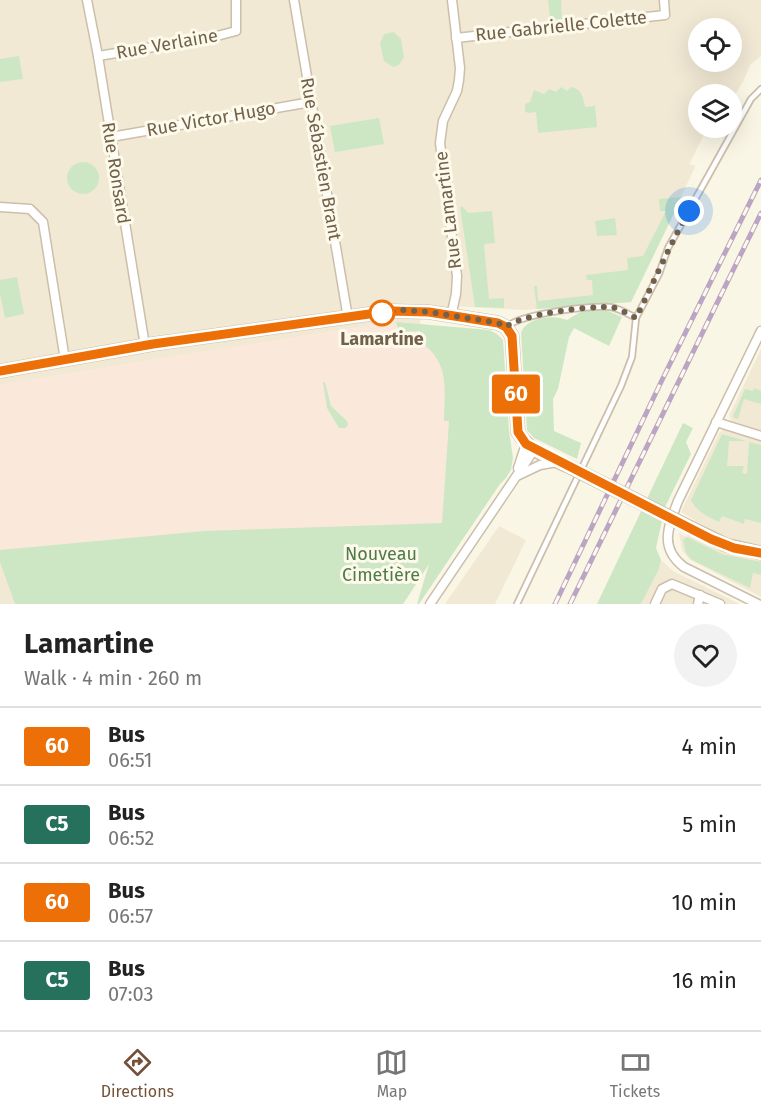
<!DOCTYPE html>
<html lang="en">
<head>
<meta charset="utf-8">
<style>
	body { margin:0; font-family:"Fira Sans",sans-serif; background:#f2f2f2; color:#222; height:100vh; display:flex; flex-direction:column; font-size:22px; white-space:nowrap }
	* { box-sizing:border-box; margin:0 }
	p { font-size:20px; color:#767676 }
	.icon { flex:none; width:33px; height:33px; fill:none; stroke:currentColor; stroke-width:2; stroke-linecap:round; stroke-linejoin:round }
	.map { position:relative; height:604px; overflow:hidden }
	.drawer { display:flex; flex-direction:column; background:#fff; flex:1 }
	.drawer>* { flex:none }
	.badge { padding:0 12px; border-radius:4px; font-size:21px; line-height:39px }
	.buttons { position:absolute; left:688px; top:18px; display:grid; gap:12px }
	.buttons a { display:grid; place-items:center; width:54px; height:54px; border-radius:50%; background:#fff; box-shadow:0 6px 24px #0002; font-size:30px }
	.you { position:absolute; width:30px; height:30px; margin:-15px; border:4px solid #fff; border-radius:50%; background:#1a73e8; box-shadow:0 0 0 9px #1a73e833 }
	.map>.badge { position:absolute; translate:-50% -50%; box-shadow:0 0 0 3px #fff }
	.round { display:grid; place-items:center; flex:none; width:63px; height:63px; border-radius:32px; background:#f2f2f2 }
	.headline { display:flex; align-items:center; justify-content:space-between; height:102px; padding:0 24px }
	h1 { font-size:28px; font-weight:700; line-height:45px }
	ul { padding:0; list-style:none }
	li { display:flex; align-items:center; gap:18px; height:78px; padding:0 24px; border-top:2px solid #e0e0e0 }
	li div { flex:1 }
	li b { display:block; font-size:22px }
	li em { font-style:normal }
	li .badge { min-width:66px; font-weight:700; text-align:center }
	.dock { display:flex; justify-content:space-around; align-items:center; height:84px; border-top:2px solid #e0e0e0; background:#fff; font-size:16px; color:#767676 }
	.dock a { display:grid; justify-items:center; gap:3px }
	.dock .active { color:#755038 }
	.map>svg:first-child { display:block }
</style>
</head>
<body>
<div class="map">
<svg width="761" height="604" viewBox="0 0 761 604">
	<rect width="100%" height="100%" fill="#faf6e5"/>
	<g fill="#f1e9d4" fill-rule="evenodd">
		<path d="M0,0h761v56l-11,9 -6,15 -12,20v-6h-33v34h8l-18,37h5l1,2 -64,135 -108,8 -69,-4 -3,10 -30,-4 -1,19 13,227 -30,46h-403zM699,28h33v34h-33z"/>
		<path d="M761,349v82l-29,-10 -3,-5z"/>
		<path d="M723,430l38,11v107l-37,-9 -30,-15 1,-4 -14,-8 38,-79z"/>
		<path d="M499,526l27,14 -31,64h-50z"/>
		<path d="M679,533l8,4 1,-3 41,19 32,6v38l-72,-38 -7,-9z"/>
		<path d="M661,560l12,11 67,33h-99l18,-35z"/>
	</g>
	<path fill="#fae9da" d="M388,322l41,3 20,48 2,30 -8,121 -443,26v-166z"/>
	<g fill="#cde7c5">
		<path d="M548,0h13l1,19 -12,1z"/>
		<path d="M394,32l7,7 3,18 -5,8 -6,2 -9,-6 -4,-18 4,-9z"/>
		<path d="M19,56l4,23 -23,3v-23z"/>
		<path d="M561,87l6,4 4,-4c11,2 12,10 14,20l10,-1 2,21 -59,6 -2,-21 -8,1 -3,-2v-7l5,-2 4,-12 10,4 5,-5 7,3z"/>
		<path d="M379,118l5,26 -49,8 -5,-26z"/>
		<circle cx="83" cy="178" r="16"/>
		<path d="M682,197l-51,105 -94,7 -3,-23h3l1,15 55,-6 -1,-15h-5l-1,-5 42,-5 -1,-12 16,-2 23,-45h-6l-1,-12z"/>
		<path d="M460,207h3l5,6 24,-2 3,32 -11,1 5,55 15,-1v10l-29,-1z"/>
		<path d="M615,218l2,17 -20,1 -2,-15z"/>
		<path d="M17,277l7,37 -19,4 -5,-24v-14z"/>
		<path d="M582,311h26l14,6 -13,29 -35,-18 -5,9 -11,52 -5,10 1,32 27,12 -4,16 -43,-21 -7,-8 -6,-97c5,-16 33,-19 46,-13z"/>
		<path d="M396,322l93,8 8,4 6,6 6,91 4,27 -2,12 -5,8 -6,6 -81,120h-2l12,-40 -26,40h-388l-15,-42v-12l204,-19 238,-8 7,-102h-5c0,-21 4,-44 -7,-62 -7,-13 -15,-10 -17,-28l-21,1z"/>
		<path d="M323,382h2l6,24 16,15 1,3 -2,4h-7l-12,-20z"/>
		<path d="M754,388l7,3v13l-17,-5 -6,20 -4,-1 -1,-2 12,-27 8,2z"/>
		<path d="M683,423l10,5 -7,14 5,12 -26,53 -9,41 5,12 -2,9 -18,35h-44z"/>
		<path d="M722,434l24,7h-17l-2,25h17l-2,7 5,1 2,-32 12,3v78l-16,-4 -1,5 -22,-8 -3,6c-11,-5 -23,-11 -28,-22z"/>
		<path d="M687,537l35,17 39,8v13l-8,-2 -3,15 -58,-28 -6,-7 -3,-13z"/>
	</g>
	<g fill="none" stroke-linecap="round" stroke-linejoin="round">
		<defs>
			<g id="lane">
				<path d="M506,327c17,-14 82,-21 104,-20 9,1 18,7 26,11"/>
				<path d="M517,604l104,-218 11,-29 4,-39 23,-44 9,-26 83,-149 10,-10"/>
			</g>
			<g id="street">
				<path d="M87,0l11,56 47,290"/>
				<path d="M294,0l54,318"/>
				<path d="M456,38l209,-23 -1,-15"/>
				<path d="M98,56l111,-18 27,-7v-31"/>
				<path d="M111,137l200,-35"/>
				<path d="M0,207l30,2 13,13 22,138"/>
				<path d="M451,316l5,-22 1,-18 -17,-133 3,-22 14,-30 2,-11 1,-12 -8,-68"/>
				<path d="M716,422l45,14"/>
				<path d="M518,468l8,-24"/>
				<path d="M519,475l21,-10 17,-3"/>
				<path d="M430,604l104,-154"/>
				<path d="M655,604l7,-15 10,-5 48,20"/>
				<path d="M698,604l2,-9"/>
				<path d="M758,604l-74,-37c-25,-19 -16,-40 -6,-66l83,-170"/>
			</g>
			<g id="secondary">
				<path d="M0,371l153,-27 238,-33 38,1 69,11 8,4 6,9 6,96c11,20 35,27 54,36"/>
				<path d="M691,528l35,17 35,8"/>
			</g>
		</defs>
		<use href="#lane" stroke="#cbbfac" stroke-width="8"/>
		<use href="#street" stroke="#cbbfac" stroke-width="11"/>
		<use href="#secondary" stroke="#cdc0aa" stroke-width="15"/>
		<use href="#lane" stroke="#fff" stroke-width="4.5"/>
		<use href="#street" stroke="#fff" stroke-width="8"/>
		<use href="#secondary" stroke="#fff" stroke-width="12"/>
		<defs>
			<g id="rail">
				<path d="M555,604l108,-226 98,-198"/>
				<path d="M570,604l191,-391"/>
			</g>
		</defs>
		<use href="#rail" stroke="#baa5c3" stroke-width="5"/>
		<use href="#rail" stroke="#fdf9eb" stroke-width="3" stroke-dasharray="9" stroke-linecap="butt"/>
		<defs>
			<path id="secondary-bridge" d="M572,468l119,60"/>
		</defs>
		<use href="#secondary-bridge" stroke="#cdc0aa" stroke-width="15" stroke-linecap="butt"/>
		<use href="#secondary-bridge" stroke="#fff" stroke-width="12"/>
	</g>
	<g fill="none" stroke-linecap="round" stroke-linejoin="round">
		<defs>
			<path id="line" d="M0,371l153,-27 238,-33 38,1 69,11 8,4 6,9 6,96 8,12 185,95 23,9 27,5"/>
		</defs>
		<use href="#line" stroke="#fff" stroke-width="14"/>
		<use href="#line" stroke="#ec7007" stroke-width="9"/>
		<path stroke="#71604c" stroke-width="6" stroke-dasharray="0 10.8" d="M382,313l20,-3 27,2 69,11 8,4c16,-13 82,-21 104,-20 9,1 18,7 26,11 18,-36 33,-72 53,-107"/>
	</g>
	<circle fill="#fff" stroke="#ec7007" stroke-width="3" cx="382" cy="313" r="12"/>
	<g text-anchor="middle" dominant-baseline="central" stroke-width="6" stroke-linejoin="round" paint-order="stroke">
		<g font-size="18" fill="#71604c" stroke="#fdf9eb">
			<text transform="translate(561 26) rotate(-6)">Rue Gabrielle Colette</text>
			<text transform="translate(167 44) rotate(-10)">Rue Verlaine</text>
			<text transform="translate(211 119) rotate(-10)">Rue Victor Hugo</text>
			<text transform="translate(321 159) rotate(80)">Rue Sébastien Brant</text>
			<text transform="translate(116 173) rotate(81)">Rue Ronsard</text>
			<text transform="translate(448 210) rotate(-97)">Rue Lamartine</text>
		</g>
		<g font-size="18" font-weight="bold" fill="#71604c" stroke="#fdf9eb">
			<text x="382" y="339">Lamartine</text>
		</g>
		<g font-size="18" fill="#4f7b48" stroke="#fdf9eb">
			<text x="381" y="554">Nouveau<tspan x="381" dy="21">Cimetière</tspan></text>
		</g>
	</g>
</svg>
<div class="buttons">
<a><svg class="icon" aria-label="locate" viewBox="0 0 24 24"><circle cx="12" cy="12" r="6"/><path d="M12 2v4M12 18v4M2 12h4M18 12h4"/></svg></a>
<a><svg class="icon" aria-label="layers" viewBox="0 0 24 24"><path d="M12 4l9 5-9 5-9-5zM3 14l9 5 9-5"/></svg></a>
</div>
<div class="you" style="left:689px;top:211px"></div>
<b class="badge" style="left:516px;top:394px;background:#ec7007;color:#fff">60</b>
</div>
<section class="drawer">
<div class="headline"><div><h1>Lamartine</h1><p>Walk · 4 min · 260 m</p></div><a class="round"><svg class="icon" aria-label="heart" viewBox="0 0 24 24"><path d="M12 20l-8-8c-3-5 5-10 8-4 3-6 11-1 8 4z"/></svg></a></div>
<ul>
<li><span class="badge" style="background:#ec7007;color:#fff">60</span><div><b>Bus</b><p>06:51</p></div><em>4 min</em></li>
<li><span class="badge" style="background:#25715c;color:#fff">C5</span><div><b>Bus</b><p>06:52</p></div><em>5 min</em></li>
<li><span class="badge" style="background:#ec7007;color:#fff">60</span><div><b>Bus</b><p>06:57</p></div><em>10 min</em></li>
<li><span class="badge" style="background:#25715c;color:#fff">C5</span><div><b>Bus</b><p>07:03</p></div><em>16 min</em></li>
</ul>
</section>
<nav class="dock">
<a class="active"><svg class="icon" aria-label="directions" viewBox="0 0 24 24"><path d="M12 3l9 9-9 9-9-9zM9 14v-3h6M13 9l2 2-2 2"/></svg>Directions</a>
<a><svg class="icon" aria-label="map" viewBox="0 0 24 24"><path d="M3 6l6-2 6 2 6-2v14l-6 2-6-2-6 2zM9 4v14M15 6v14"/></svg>Map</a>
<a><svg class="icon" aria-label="tickets" viewBox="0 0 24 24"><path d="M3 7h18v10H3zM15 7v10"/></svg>Tickets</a>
</nav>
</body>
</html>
